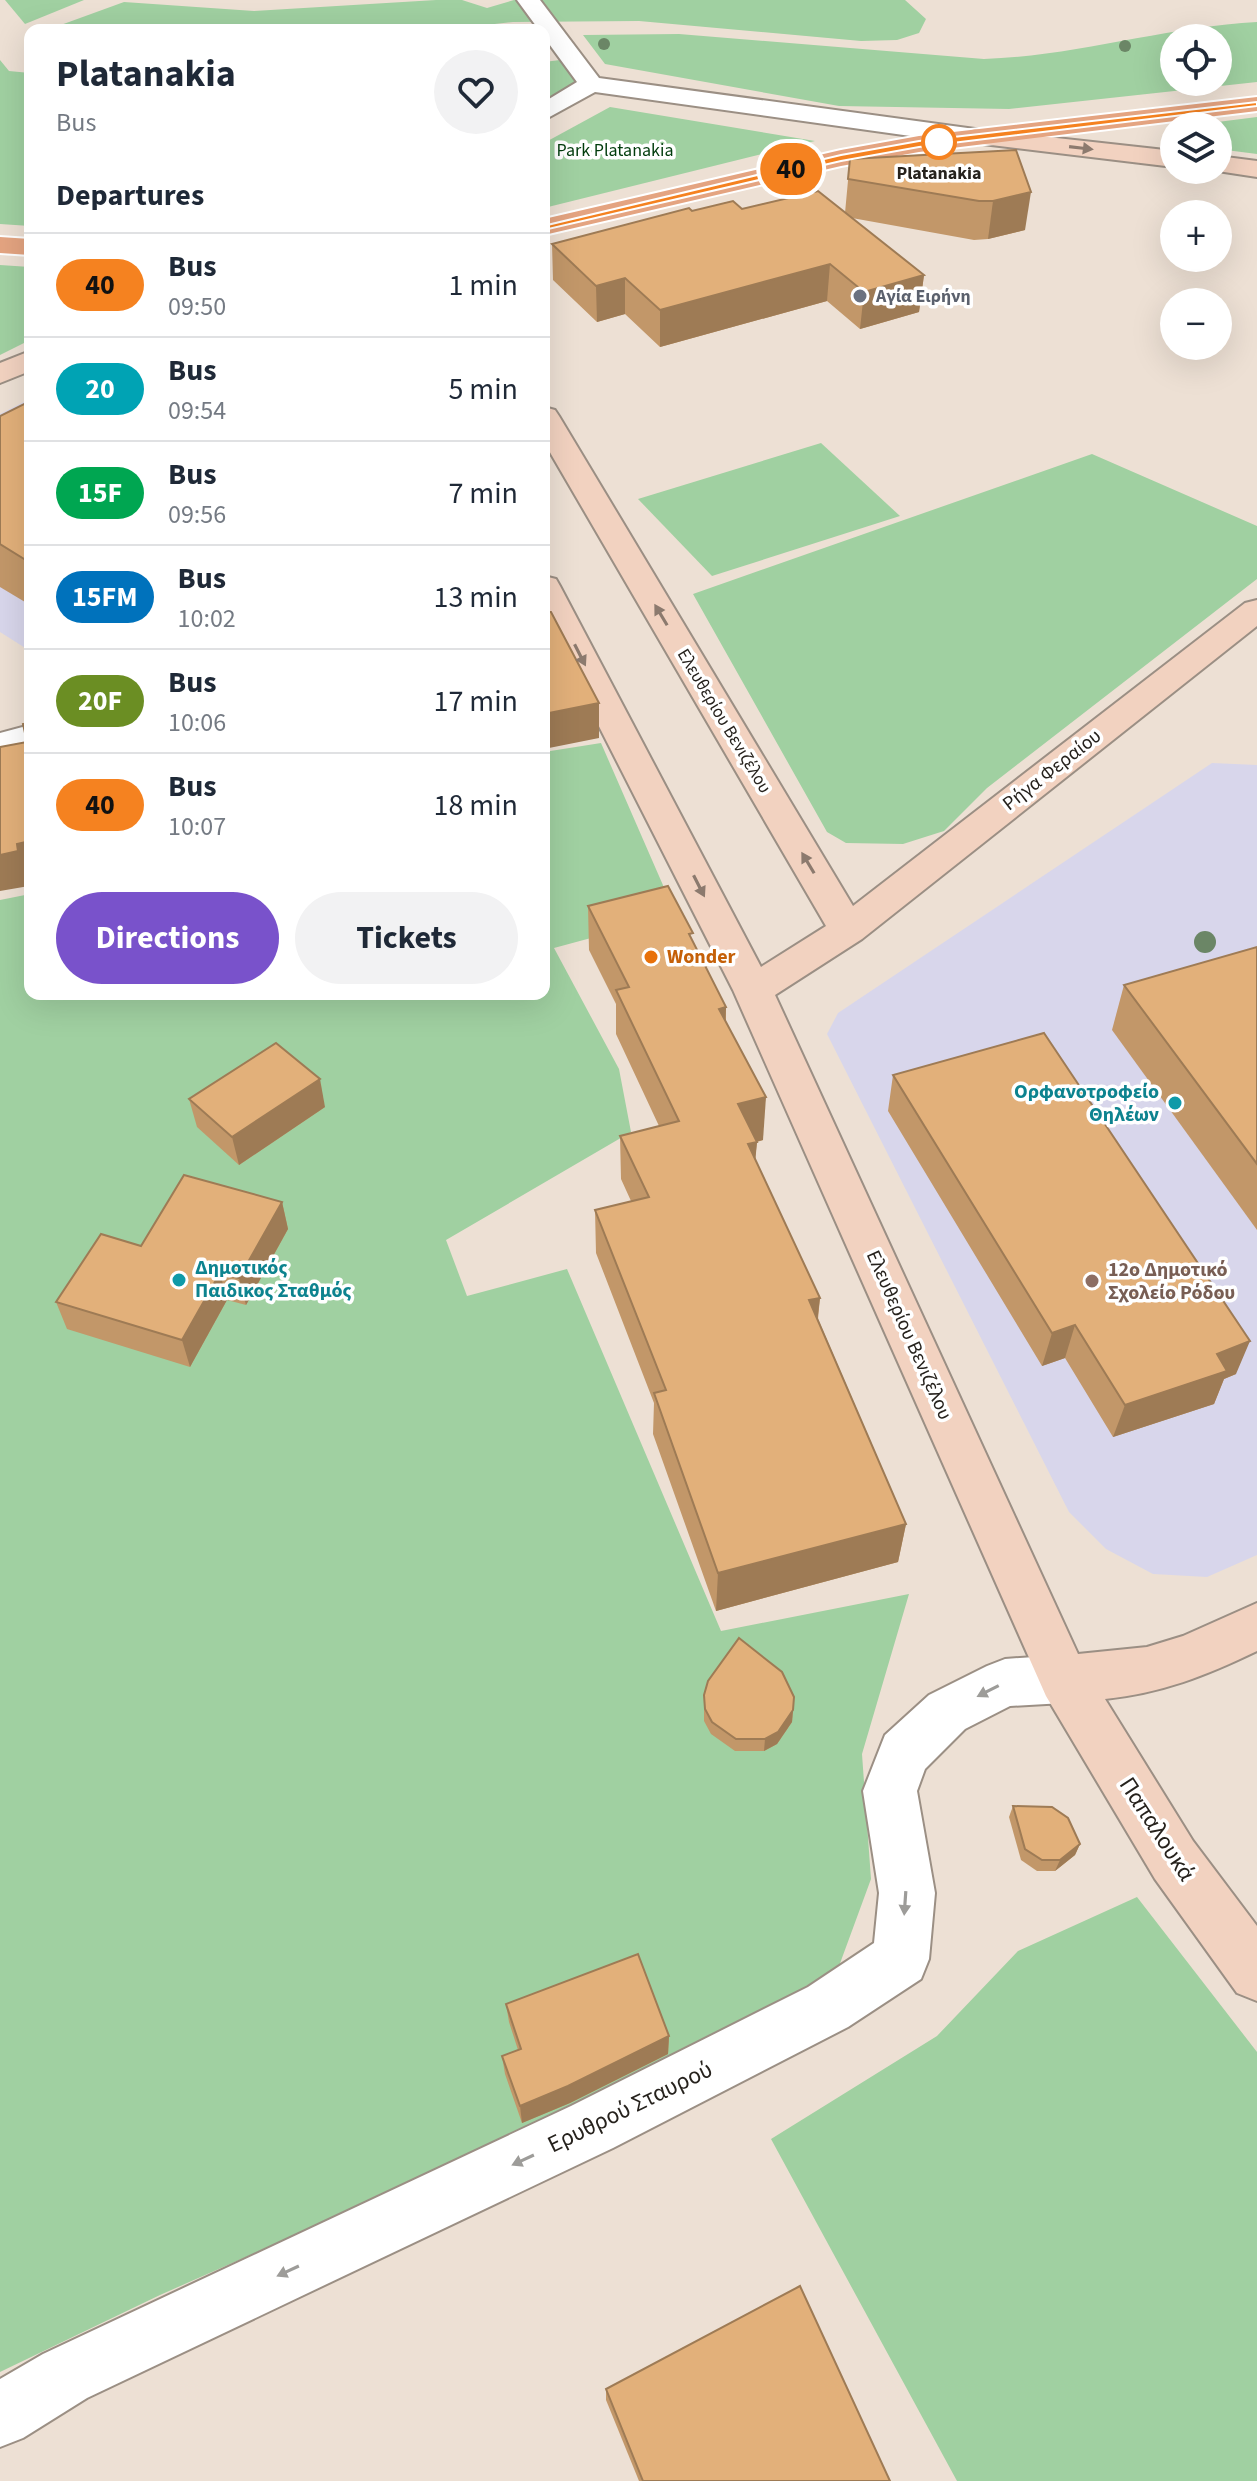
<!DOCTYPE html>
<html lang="en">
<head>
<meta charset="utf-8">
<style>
	body { margin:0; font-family:"Source Sans 3",sans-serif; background:#f2f2f3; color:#1f2937; height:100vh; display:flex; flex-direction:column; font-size:30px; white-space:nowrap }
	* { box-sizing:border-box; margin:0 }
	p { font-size:26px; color:#747a83 }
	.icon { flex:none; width:44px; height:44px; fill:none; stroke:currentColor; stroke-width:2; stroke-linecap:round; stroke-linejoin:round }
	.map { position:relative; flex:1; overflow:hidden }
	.details { position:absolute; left:24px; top:24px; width:526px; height:976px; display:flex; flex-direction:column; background:#fff; border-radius:16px; box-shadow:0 8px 32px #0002 }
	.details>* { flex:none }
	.badge { padding:0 16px; border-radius:26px; font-size:28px; line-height:52px }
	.buttons { position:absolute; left:1160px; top:24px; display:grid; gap:16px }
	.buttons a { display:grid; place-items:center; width:72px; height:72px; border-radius:50%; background:#fff; box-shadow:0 8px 32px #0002; font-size:40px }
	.map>.badge { position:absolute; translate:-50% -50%; box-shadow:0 0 0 4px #fff }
	h2 { padding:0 32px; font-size:30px; line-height:72px }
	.round { display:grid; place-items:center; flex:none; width:84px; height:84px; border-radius:42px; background:#f2f2f3 }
	.summary { display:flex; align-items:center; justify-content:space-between; height:136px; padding:0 32px }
	h1 { font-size:38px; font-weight:700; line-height:60px }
	.button { display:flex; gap:16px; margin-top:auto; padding:16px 32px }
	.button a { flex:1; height:92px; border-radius:48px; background:#7952cb; color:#fff; font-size:32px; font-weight:700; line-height:92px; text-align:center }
	.button a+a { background:#f2f2f3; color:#1f2937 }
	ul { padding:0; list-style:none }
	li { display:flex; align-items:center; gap:24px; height:104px; padding:0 32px; border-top:2px solid #e0e1e3 }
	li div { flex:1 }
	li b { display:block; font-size:30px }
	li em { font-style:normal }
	li .badge { min-width:88px; font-weight:700; text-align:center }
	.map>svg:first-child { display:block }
</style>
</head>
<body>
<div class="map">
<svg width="1257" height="2481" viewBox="0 0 1257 2481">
	<rect width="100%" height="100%" fill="#ede0d4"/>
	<g fill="#d8d6eb">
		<path d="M30,399v252l-30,-19v-218z"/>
		<path d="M1212,763l45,2v790l-50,22 -54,-3 -47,-25 -37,-37 -242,-478 11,-21z"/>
	</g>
	<g fill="#a0d0a1" fill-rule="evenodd">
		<path d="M5,0h79l-59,24z"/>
		<path d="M436,0h26l25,8 27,-8h391l21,19 -7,14 -22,7 -36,1 -222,-20 -126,1 -71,8h-395l77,-28 130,9z"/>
		<path d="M1257,22v60l-248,27 -170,-3 -234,-42 -22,-29 96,-1 305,25c92,-3 181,-32 273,-37zM1174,38h44v44h-44z"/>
		<path d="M0,60l9,11 21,2v153l-30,-2z"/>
		<path d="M560,60l20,19 -36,22v-39z"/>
		<path d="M610,107l205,34 -271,67v-65z"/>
		<path d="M1257,117v37l-39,-5v-23h-32z"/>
		<path d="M0,265l30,2v73l-30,15z"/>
		<path d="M821,443l79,73 -188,60 -74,-77z"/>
		<path d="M1092,454l165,72v53l-270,209 -43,43 -41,13 -57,-1 -19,-11 -134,-238z"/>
		<path d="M601,743l75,172 -122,33 65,121 12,63 -185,108 21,56 100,-27 154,362 188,-37 -47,160 9,125 -36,98 -100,63 -575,255 -160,77v-1472l30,-6v100h514v-242z"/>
		<path d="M1137,1897l120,155v429h-300l-186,-342 166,-103 81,-85z"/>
	</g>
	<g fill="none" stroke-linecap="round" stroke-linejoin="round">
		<defs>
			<g id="street">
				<path d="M517,0h23l59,78 376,51 9,3 4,5 -4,5 -9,3 -380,-53 -51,28v-18l33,-20 -33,-45v-7h-5z"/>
				<path d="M30,725v23l-30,8v-23z"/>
				<path d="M1064,1655l18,7 8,17 -8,17 -18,7 -54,3 -45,23 -40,40 -8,22 18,102 -6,66 -8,20 -73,48 -235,121 -526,250 -64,40 -23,9v-68l43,-25 528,-248 237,-119 66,-44 5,-50 -16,-102 22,-56 44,-40 58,-29 18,-7z"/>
			</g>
			<g id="secondary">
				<path d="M975,129l199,22v16l-208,-25 -4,-5 4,-5z"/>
				<path d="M1218,156l39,5v16l-46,-7h7z"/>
				<path d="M30,351v20l-30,12v-20z"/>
				<path d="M544,407l11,3 4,6 294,490 392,-303 12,-3v26l-395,313 -87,56 303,659 69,-7 36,-11 74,-33v48c-52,25 -95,42 -152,48l88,142 64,85v75l-20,-8 -82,-114 -109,-183 -313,-706 -189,-372v-42l12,3 4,7 201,381 65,-41 -282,-484z"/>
			</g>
			<g id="primary">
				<path d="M1257,97v14l-338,41 -78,14 -297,69v-16l297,-69 78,-14z"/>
				<path d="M0,237l30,2v16l-30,-2z"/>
			</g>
		</defs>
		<use href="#street" stroke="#9b8f84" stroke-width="4"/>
		<use href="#secondary" stroke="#9b8f84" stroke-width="4"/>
		<use href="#primary" stroke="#fff" stroke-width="4"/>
		<use href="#street" fill="#fff" fill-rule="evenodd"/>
		<use href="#secondary" fill="#f2d2c0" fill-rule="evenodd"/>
		<use href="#primary" fill="#e4a481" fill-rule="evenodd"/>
	</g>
	<g fill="#6b8666">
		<circle cx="604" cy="44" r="6"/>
		<circle cx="1125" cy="46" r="6"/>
		<circle cx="1205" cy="942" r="11"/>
	</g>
	<g fill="#c29769">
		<path d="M1016,150l9,80 -37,9 -14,1 -122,-22 72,57 -5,37 -59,17 -33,-28 -167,46 -35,-33 -28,8 -44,-42 -1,-36 140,-33 50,-2 103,4 5,-54z"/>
		<path d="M30,401v204l-30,-18v-171z"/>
		<path d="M588,906l105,36 33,65v15l37,118 -6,2 -2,17 65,139 -2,21 88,205 -8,38 -182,49 -63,-177 1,-31 -58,-150 -1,-43 36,-9 -10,-22 -1,-43 39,-10 -43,-92v-30l-27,-54z"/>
		<path d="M1257,947v283l-145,-200 12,-45z"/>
		<path d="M893,1075l343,299 -12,5 -10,25 -101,33 -48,-79 -23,8 -154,-255z"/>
		<path d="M189,1099l136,8 -86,58 -42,-38z"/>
		<path d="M282,1202l6,27 -42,76 -19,-5 -37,67 -123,-38 -11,-27 85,-56z"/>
		<path d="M704,1695l89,15 -1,12 -15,22 -13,7h-29l-24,-17 -7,-13z"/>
		<path d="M1013,1806l67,38 -5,11 -20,16h-18l-16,-11 -12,-43z"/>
		<path d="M506,2004l163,32 -1,18 -98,49 -48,20 -17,-49 -3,-18 16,-6 -9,-28z"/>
		<path d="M606,2389l284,92h-251l-33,-81z"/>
	</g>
	<g fill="#9e7b55">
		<path d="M1031,192l-6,38 -37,9 5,-38z"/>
		<path d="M830,264l-3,37 -167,46v-37z"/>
		<path d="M924,275l-5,37 -59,17 4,-37z"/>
		<path d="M625,278v36l-28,8 -1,-36z"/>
		<path d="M599,703v35l-55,11v-35z"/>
		<path d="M30,841v37h-3l2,8 -29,5v-36l17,-11z"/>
		<path d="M726,1007l-2,44 -5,-42z"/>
		<path d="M320,1079l5,28 -86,58 -7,-28z"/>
		<path d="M766,1097l-3,43 -28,7 3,-43z"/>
		<path d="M757,1142l-4,43 -5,-41z"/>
		<path d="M282,1202l6,27 -42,76 -7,-27z"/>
		<path d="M220,1273l7,27 -37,67 -8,-27z"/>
		<path d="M820,1298l-5,41 -6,-39z"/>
		<path d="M1075,1325l-10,33 -23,8 10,-33z"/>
		<path d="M1250,1341l-14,33 -12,5 -10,25 -101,33 12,-32 92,-51z"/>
		<path d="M906,1524l-8,38 -182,49 2,-38z"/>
		<path d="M793,1710l-1,12 -15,22 -13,7 1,-12z"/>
		<path d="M1080,1844l-5,11 -20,16 5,-11z"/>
		<path d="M669,2036l-1,18 -98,49 -48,20 -2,-17z"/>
	</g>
	<g fill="#e2b07a" stroke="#9e7b55" stroke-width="2">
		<path d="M1016,150l15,42 -38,9h-14l-131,-22 2,-20z"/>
		<path d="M818,191l106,84 -60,17 -34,-28 -170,46 -35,-32 -29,8 -44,-42 137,-36 3,3 41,-10 9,8z"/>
		<path d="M30,401v160l-1,1 -29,-18v-128z"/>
		<path d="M544,606l4,6h3l48,91 -55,11z"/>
		<path d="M30,723v118l-13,3 1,7 -18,4v-108l27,-5 -4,-18z"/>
		<path d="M668,886l25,47 -4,1 37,73 -7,2 47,88 -28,7 19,38 -9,2 72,154 -11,2 97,224 -188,49 -64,-180 12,-3 -71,-180 54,-13 -29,-61 59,-15 -63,-131 13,-3 -41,-81z"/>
		<path d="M1257,947v217l-133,-179z"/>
		<path d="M1044,1033l206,308 -33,13 10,17 -102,34 -50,-80 -23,8 -159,-258z"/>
		<path d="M276,1043l44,36 -88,58 -43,-38z"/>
		<path d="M184,1175l98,27 -43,76 -19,-5 -38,67 -126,-38 45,-68 40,12z"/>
		<path d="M739,1638l43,34 12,25 -1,13 -15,22 -13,7h-29l-24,-17 -7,-13 -1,-14 4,-14z"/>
		<path d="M1013,1806l39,1 16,11 12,26 -20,16h-18l-17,-11z"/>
		<path d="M638,1954l31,82 -101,50 -48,20 -18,-50 19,-7 -15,-45z"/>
		<path d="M800,2286l90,195h-247l-37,-92z"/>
	</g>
	<defs><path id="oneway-solid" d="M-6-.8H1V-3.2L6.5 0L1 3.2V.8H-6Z" transform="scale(2)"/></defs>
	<g fill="#8c7a6e">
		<use href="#oneway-solid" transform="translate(1081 148) rotate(7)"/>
		<use href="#oneway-solid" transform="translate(661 615) rotate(-121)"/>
		<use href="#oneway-solid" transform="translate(580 655) rotate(63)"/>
		<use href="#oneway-solid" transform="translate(808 863) rotate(-121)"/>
		<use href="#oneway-solid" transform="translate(699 886) rotate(63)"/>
	</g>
	<g fill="#9d9c99">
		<use href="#oneway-solid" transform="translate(988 1691) rotate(153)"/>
		<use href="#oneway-solid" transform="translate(905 1903) rotate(94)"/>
		<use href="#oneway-solid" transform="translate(523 2160) rotate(155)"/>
		<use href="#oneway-solid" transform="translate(288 2271) rotate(155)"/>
	</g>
	<path fill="#f58220" stroke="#fff" stroke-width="2" d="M1257,102v4l-338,41 -78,14 -297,69 -5,-3 302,-72 78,-14z"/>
	<circle fill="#fff" stroke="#f58220" stroke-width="4" cx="939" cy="142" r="16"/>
	<circle fill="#6b7280" stroke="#fff" stroke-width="3" cx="860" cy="296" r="8"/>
	<circle fill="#e8710a" stroke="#fff" stroke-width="3" cx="651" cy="957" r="8"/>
	<g fill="#0f9aa8" stroke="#fff" stroke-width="3">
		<circle cx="1175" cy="1103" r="8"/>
		<circle cx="179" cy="1280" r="8"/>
	</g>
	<circle fill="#8d6e63" stroke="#fff" stroke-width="3" cx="1092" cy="1281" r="8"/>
	<g text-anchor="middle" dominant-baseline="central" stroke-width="7" stroke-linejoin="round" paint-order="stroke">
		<g font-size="18" fill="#003c0c" stroke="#fff">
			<text x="615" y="150">Park Platanakia</text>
		</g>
		<g font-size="18" font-weight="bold" fill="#26221d" stroke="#fff">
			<text x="939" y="173">Platanakia</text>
		</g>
		<g font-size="18" font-weight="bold" fill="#5b616d" stroke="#fff" text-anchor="start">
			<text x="876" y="296">Αγία Ειρήνη</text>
		</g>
		<g font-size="18" fill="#26221d" stroke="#fff">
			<text transform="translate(724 721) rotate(59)">Ελευθερίου Βενιζέλου</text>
		</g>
		<g font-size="20" fill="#26221d" stroke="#fff">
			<text transform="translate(1052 770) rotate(-38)">Ρήγα Φεραίου</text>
			<text transform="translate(909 1335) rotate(66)">Ελευθερίου Βενιζέλου</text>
		</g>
		<g font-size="20" font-weight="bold" fill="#c56008" stroke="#fff" text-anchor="start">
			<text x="667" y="957">Wonder</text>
		</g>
		<g font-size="20" font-weight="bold" fill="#0d838f" stroke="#fff" text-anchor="end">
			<text x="1159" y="1092">Ορφανοτροφείο<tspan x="1159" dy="23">Θηλέων</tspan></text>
			<text x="195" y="1268" text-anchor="start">Δημοτικός<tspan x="195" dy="23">Παιδικος Σταθμός</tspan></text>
		</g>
		<g font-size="20" font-weight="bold" fill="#785e54" stroke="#fff" text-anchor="start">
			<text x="1108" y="1270">12ο Δημοτικό<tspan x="1108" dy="23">Σχολείο Ρόδου</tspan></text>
		</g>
		<g font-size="24" fill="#26221d" stroke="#fff">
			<text transform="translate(1157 1829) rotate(57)">Παπαλουκά</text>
			<text transform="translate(630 2107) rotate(-26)">Ερυθρού Σταυρού</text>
		</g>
	</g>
</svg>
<div class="buttons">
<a><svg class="icon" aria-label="locate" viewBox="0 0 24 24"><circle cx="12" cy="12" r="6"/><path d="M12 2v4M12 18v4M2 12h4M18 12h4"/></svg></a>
<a><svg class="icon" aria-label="layers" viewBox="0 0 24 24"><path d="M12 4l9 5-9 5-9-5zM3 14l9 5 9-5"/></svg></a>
<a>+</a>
<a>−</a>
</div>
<b class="badge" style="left:791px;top:169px;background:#f58220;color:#111">40</b>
<section class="details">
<div class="summary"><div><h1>Platanakia</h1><p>Bus</p></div><a class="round"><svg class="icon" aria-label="heart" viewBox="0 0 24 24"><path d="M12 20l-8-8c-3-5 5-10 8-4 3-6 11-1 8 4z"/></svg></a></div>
<h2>Departures</h2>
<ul>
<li><span class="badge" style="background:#f58220;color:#111">40</span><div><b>Bus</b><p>09:50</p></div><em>1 min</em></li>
<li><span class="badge" style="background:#00a3b4;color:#fff">20</span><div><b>Bus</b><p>09:54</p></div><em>5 min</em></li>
<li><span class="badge" style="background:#00a651;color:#fff">15F</span><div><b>Bus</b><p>09:56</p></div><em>7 min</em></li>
<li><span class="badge" style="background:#0072bc;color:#fff">15FM</span><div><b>Bus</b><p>10:02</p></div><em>13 min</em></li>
<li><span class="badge" style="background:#6b8e23;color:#fff">20F</span><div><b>Bus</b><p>10:06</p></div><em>17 min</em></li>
<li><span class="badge" style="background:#f58220;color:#111">40</span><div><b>Bus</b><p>10:07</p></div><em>18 min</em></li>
</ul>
<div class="button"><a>Directions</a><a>Tickets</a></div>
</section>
</div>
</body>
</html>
